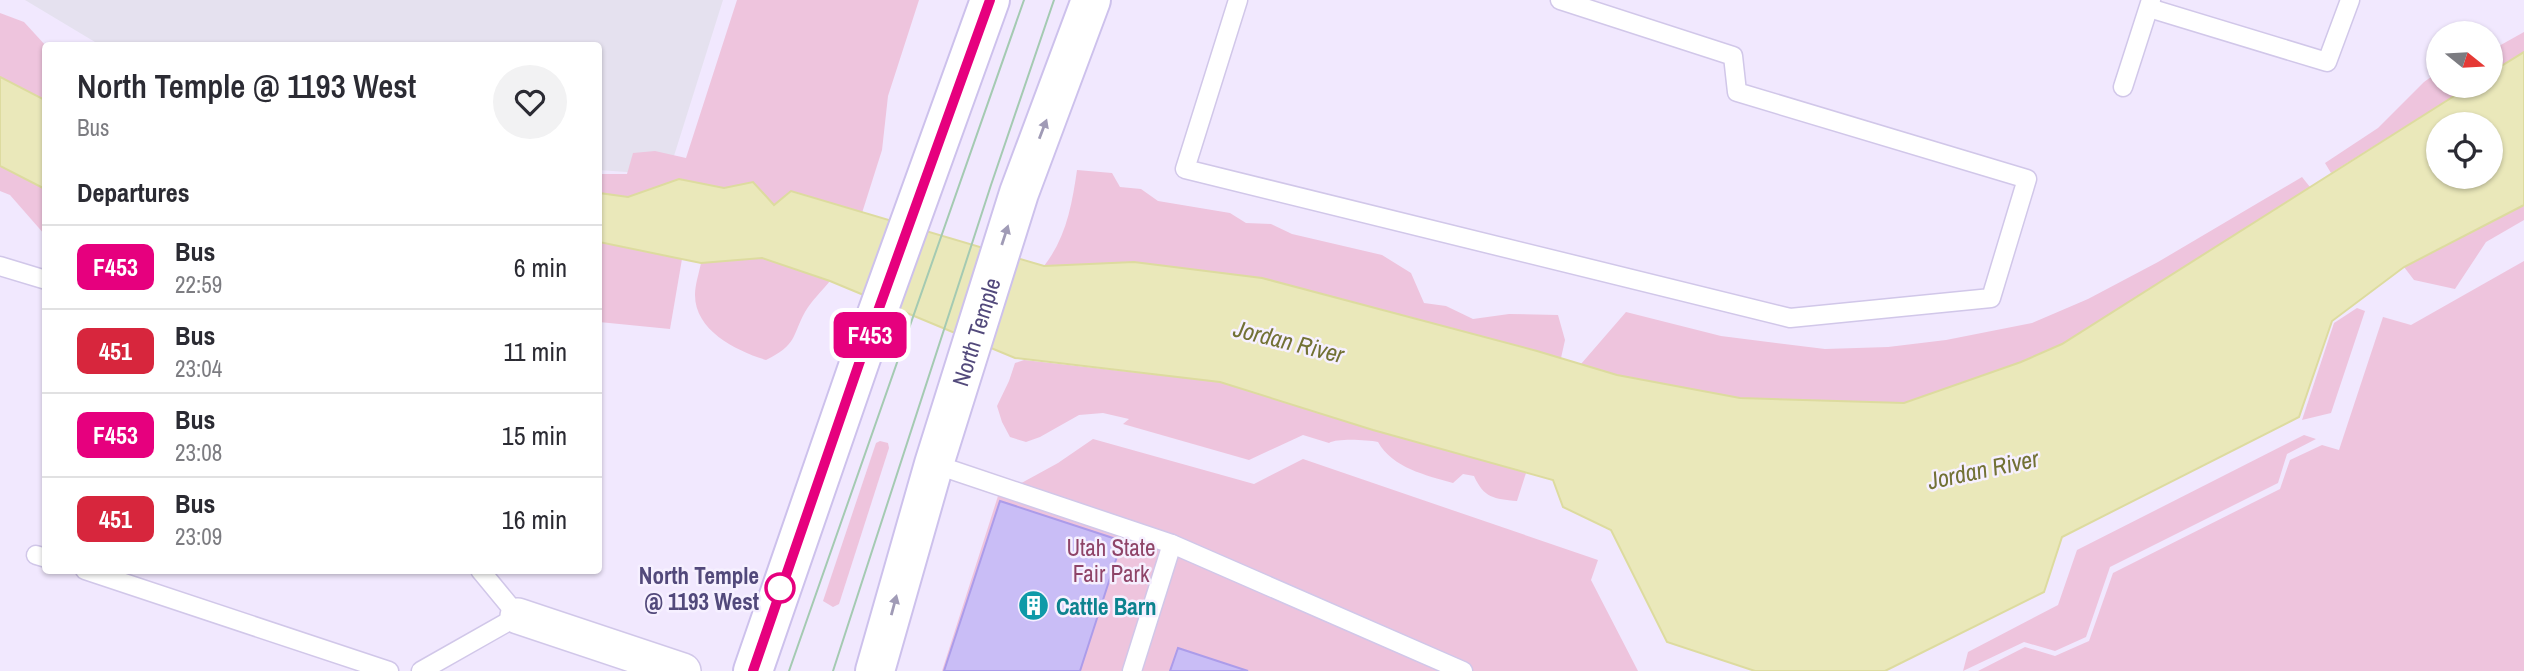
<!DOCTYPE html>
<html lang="en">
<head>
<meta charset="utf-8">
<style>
	body { margin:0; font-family:"Archivo Narrow",sans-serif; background:#f2f2f3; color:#2b2b33; height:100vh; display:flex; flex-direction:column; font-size:26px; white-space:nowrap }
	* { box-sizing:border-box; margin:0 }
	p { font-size:23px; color:#7c7c81 }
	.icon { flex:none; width:38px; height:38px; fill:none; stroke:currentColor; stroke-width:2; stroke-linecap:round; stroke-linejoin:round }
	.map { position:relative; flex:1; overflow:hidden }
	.details { position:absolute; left:42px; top:42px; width:560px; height:532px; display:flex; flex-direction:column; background:#fff; border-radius:7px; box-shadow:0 2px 5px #0004 }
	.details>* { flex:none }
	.badge { padding:0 14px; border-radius:10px; font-size:24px; line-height:46px }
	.needle { width:46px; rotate:108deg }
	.tools { position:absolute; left:2426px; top:21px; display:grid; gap:14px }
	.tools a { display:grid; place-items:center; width:77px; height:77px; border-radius:50%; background:#fff; box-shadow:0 2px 5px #0004; font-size:35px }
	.map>.badge { position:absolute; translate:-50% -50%; box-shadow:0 0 0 4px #fff }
	h2 { padding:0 35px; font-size:26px; line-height:63px }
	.round { display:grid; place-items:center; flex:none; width:74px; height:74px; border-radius:37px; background:#f2f2f3 }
	.overview { display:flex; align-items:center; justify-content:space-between; height:119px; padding:0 35px }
	h1 { font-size:33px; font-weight:600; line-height:52px }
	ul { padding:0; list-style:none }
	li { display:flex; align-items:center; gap:21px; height:84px; padding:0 35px; border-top:2px solid #e1e1e2 }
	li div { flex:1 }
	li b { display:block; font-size:26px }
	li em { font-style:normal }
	li .badge { min-width:77px; font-weight:700; text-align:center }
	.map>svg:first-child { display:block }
</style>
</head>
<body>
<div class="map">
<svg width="2524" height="671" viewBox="0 0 2524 671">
	<rect width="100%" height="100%" fill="#f1e8fe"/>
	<path fill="#e5e1ef" d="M25,0h698l-55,175 -69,-5 -1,-124 -498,-1z"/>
	<g fill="#eec4dd">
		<path d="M737,0h182l-31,96 -6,54 -20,63 -71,-22 -17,14 -21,-23 -29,6 -45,-9 -52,18 -28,-4v-19h28l6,-21 22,-2 31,7z"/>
		<path d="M0,13l24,9 22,24 -1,54 -45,-23z"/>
		<path d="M2524,32v20l-34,21v-22z"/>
		<path d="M2438,72v14h32l-139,87 -6,-10 53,-35 46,-46z"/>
		<path d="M0,166l45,23v46l-35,-40 -10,-4z"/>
		<path d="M1077,170l35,3 8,14 21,2 17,12 72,12 16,10 25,1 21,10 90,21 29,18 13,30 22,3 27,13 36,-5 49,1 7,25 -4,18 -299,-80 -128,-16 -90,4c22,-28 28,-61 33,-96z"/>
		<path d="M2302,177l8,10 -248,157 -41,18 -117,41 -164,-5 -123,-23 -36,-11 45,-52 95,24 104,13 63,-2 58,-7 86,-17 56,-24 70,-37z"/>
		<path d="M2524,205v15l-38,22 -31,47 -41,-9 -10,-13z"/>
		<path d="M598,242l84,17 -12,70 -71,-7z"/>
		<path d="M762,258l68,23c-8,10 -19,20 -25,31 -13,24 -8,33 -39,48 -29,-9 -71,-29 -71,-65 0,-10 4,-22 6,-32z"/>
		<path d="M2524,261v410h-546l47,-24 30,9 34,-15 24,-68 167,-84 10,-29 32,-15 17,5 44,-133 28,8z"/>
		<path d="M2357,308l8,3 -34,102 -29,7 32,-97z"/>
		<path d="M1024,360l196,22 306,91 -9,28c-23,-2 -33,-3 -43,-25l-11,-2 -10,9c-28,-8 -60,-15 -75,-41 -11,-2 -40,-4 -49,1l-26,-8 -54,25 -126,-36 6,-5 -26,-6 -24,2 -39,22 -14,5 -16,-5 -8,-15 -5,-16 12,-25 6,-18z"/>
		<path d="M2304,435l12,4 -29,15 -9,29 -168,84 -24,70 -31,14 -31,-9 -61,29 5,-19 90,-47 19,-55z"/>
		<path d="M1093,439l161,45 49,-25 295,101 -7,20 47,91h-696l56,-175 60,-33z"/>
		<path d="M880,441l8,2 1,5 -50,156 -6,3 -10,-6 53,-158z"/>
	</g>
	<g fill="#eae8ba" stroke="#dddb9f" stroke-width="2" fill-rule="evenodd">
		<path d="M2524,52v153l-120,62 -72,54 -33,96 -237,120 -18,55 -159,79h-130l-88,-29 -56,-112 -48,-23 -10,-27 -180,-50 -153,-48 -205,-24 -185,-77 -68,-23 -61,5 -102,-21v-49l29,4 51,-18 45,9 29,-6 21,23 17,-14 253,75 90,-4 128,16 275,73 80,24 123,23 164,5 117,-41 41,-18 408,-258h20v-13zM2438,124h52v53h-52z"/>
		<path d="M0,77l45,23v89l-45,-23z"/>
	</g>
	<g fill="#c9bdf6" stroke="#ac9cea" stroke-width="2">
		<path d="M1000,501l122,40 -42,130h-136z"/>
		<path d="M1178,648l70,23h-78z"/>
	</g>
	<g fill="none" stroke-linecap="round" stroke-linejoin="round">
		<defs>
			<g id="service">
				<path d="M1238,0l-53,169 605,149 201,-20 36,-119 -290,-87 -4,-36 -173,-56"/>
				<path d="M2149,8l178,54 23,-62"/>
				<path d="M2123,87l28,-87"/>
				<path d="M0,266l46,14"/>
				<path d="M934,464l238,80 291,127"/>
				<path d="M36,555l10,3"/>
				<path d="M85,570l304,101"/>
				<path d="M421,671l97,-55 -38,-46"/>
				<path d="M1132,671l40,-127"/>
			</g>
			<path id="minor" d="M518,616l165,55"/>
			<g id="secondary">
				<path d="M753,671l108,-313 129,-358"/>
				<path id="s1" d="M875,671l59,-207 85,-271 72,-193"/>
			</g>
		</defs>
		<use href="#service" stroke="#d1c7e9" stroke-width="21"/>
		<use href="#minor" stroke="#d1c7e9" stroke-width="38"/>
		<use href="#secondary" stroke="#cdc1ec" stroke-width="42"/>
		<use href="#service" stroke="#fff" stroke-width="18"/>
		<use href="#minor" stroke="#fff" stroke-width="35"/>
		<use href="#secondary" stroke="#fff" stroke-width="38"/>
		<g stroke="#a4cab2" stroke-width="2">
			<path d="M789,671l235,-671"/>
			<path d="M833,671l158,-486 63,-185"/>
		</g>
	</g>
	<defs><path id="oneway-solid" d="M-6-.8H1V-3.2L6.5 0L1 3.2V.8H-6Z" transform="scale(1.75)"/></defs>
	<g fill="#a09bb6">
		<use href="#oneway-solid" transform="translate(1043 129) rotate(-69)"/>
		<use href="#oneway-solid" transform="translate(1005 235) rotate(-72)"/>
		<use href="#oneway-solid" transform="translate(894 605) rotate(-75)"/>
	</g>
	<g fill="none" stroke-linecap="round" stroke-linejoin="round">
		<defs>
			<path id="line" d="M753,671l108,-313 129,-358"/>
		</defs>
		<use href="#line" stroke="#fff" stroke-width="16"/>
		<use href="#line" stroke="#e6007e" stroke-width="10"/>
	</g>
	<defs>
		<symbol id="building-disc" viewBox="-11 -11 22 22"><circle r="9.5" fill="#0f9aa8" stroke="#f6f0ff"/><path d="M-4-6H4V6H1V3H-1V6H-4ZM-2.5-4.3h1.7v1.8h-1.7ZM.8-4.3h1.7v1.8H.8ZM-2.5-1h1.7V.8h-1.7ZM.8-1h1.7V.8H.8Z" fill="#fff"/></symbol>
	</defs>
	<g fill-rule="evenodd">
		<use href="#building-disc" x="1016" y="588" width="35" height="35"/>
	</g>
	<circle fill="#fff" stroke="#e6007e" stroke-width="3.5" cx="780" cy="588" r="14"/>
	<g text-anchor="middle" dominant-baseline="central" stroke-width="5" stroke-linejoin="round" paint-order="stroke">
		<g font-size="23" fill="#52497b" stroke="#f6f0ff">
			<text stroke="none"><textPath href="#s1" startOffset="354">North Temple</textPath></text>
		</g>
		<g font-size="23" fill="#8f4468" stroke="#f6f0ff">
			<text x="1111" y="547">Utah State<tspan x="1111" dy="26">Fair Park</tspan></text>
		</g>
		<g font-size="23" font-weight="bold" fill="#52497b" stroke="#f6f0ff" text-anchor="end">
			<text x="759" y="575">North Temple<tspan x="759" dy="26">@ 1193 West</tspan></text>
		</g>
		<g font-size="23" font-weight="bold" fill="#0d838f" stroke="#f6f0ff" text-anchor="start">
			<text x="1056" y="606">Cattle Barn</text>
		</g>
		<g font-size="24" font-style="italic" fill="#727135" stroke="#f6f0ff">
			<text transform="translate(1289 341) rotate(14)">Jordan River</text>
			<text transform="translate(1983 469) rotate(-12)">Jordan River</text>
		</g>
	</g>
</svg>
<div class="tools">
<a><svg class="needle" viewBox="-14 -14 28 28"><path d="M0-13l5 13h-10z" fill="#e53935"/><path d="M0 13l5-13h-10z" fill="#7c7c81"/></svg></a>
<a><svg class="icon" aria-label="locate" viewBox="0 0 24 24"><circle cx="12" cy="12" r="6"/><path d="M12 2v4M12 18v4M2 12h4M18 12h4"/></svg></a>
</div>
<b class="badge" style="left:870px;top:335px;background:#e6007e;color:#fff">F453</b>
<section class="details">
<div class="overview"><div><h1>North Temple @ 1193 West</h1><p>Bus</p></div><a class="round"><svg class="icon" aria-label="heart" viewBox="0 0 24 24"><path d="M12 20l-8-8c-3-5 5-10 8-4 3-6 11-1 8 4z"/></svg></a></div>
<h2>Departures</h2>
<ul>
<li><span class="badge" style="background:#e6007e;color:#fff">F453</span><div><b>Bus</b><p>22:59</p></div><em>6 min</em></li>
<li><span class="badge" style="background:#d7263d;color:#fff">451</span><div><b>Bus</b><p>23:04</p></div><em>11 min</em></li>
<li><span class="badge" style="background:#e6007e;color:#fff">F453</span><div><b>Bus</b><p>23:08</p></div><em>15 min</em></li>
<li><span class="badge" style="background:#d7263d;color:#fff">451</span><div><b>Bus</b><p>23:09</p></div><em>16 min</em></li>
</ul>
</section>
</div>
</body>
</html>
